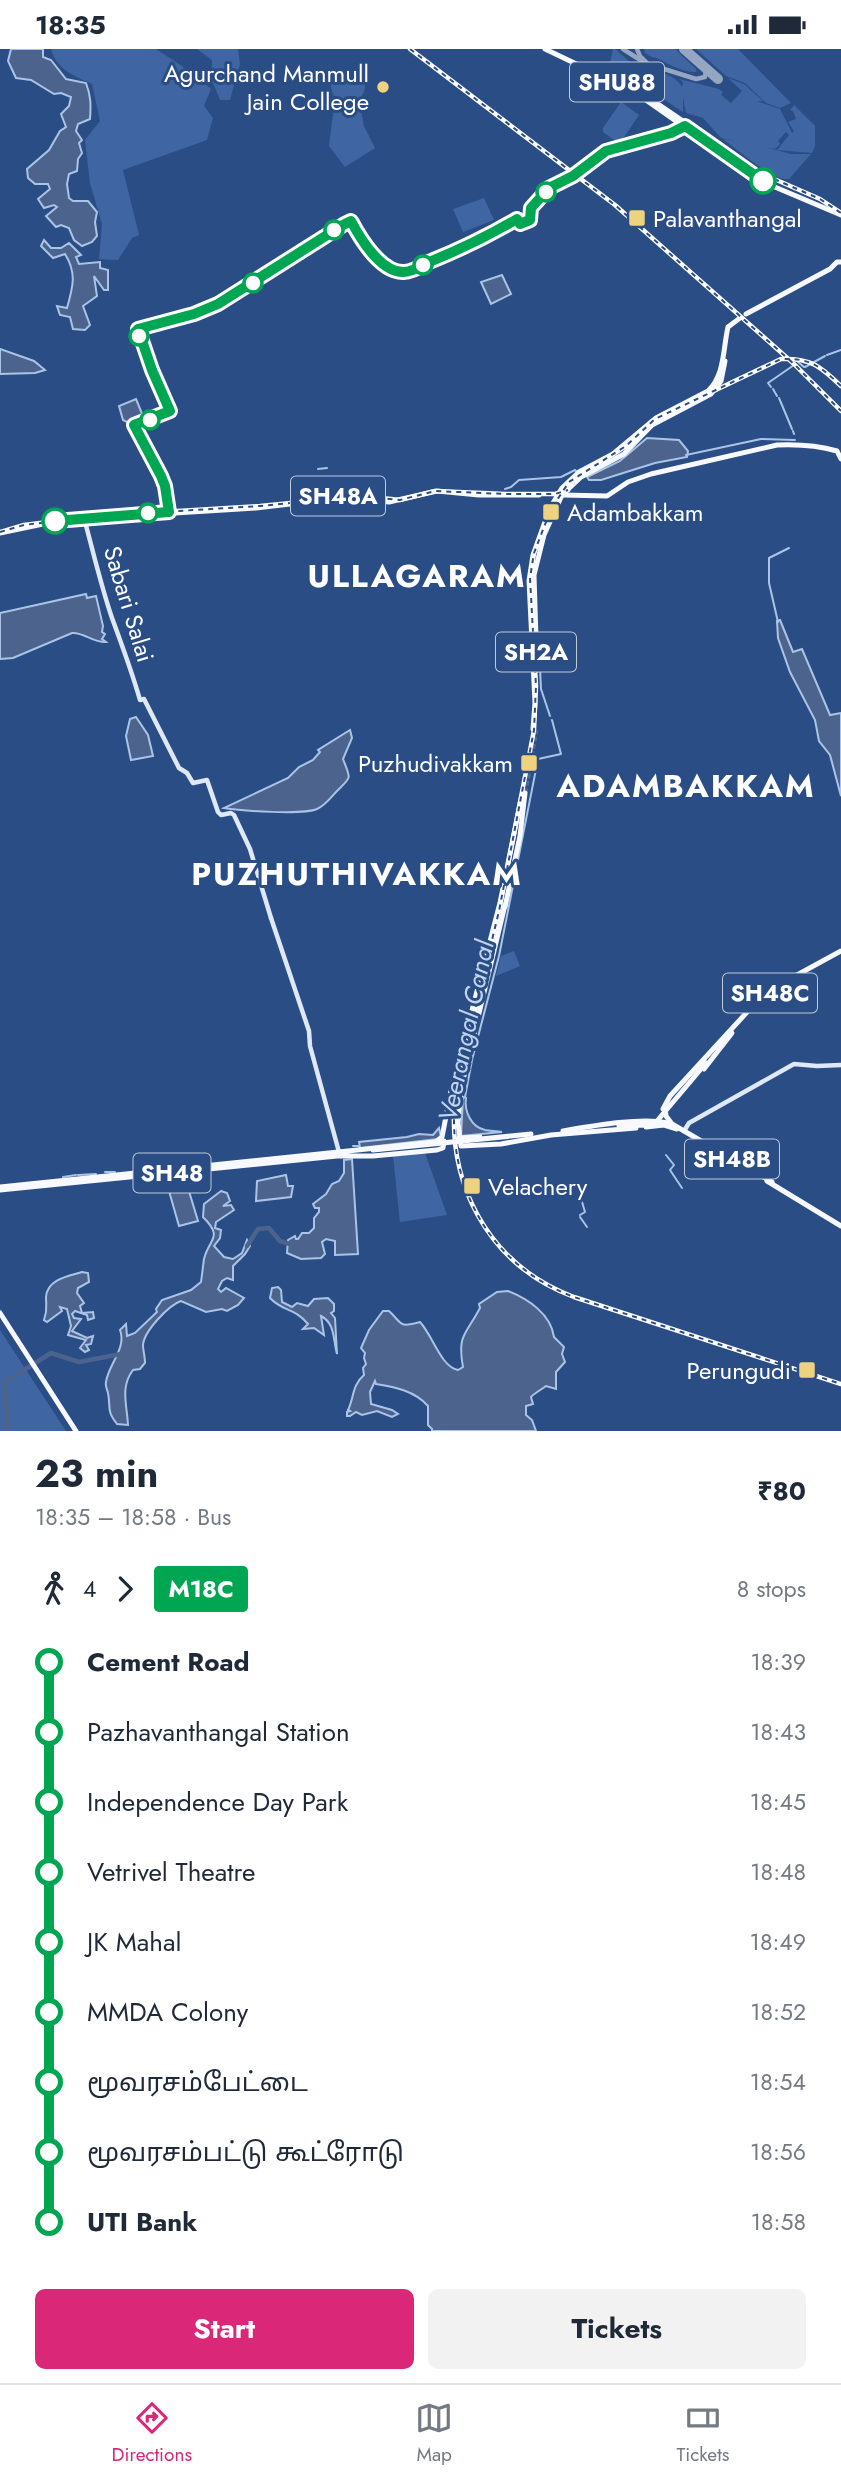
<!DOCTYPE html>
<html lang="en">
<head>
<meta charset="utf-8">
<style>
	body { margin:0; font-family:Jost,"Noto Sans Tamil",sans-serif; background:#f2f2f3; color:#1f2937; height:100vh; display:flex; flex-direction:column; font-size:26px; white-space:nowrap }
	* { box-sizing:border-box; margin:0 }
	p { font-size:23px; color:#747a83 }
	.icon { flex:none; width:38px; height:38px; fill:none; stroke:currentColor; stroke-width:2; stroke-linecap:round; stroke-linejoin:round }
	.map { position:relative; height:1382px; overflow:hidden }
	.panel { display:flex; flex-direction:column; background:#fff; flex:1 }
	.panel>* { flex:none }
	.badge { padding:0 14px; border-radius:5px; font-size:24px; line-height:46px }
	.map>.badge { position:absolute; translate:-50% -50%; box-shadow:0 0 0 4px #fff }
	.legs { display:flex; align-items:center; gap:10px; height:77px; padding:0 35px; font-size:23px }
	.legs p { margin-inline-start:auto }
	.summary { display:flex; align-items:center; justify-content:space-between; height:119px; padding:0 35px }
	h1 { font-size:38px; font-weight:700; line-height:52px }
	.button { display:flex; gap:14px; margin-top:auto; padding:14px 35px }
	.button a { flex:1; height:80px; border-radius:10px; background:#db2777; color:#fff; font-size:28px; font-weight:700; line-height:80px; text-align:center }
	.button a+a { background:#f2f2f3; color:#1f2937 }
	ul { padding:0 35px; list-style:none }
	li { display:flex; align-items:center; gap:24px; height:70px; font-size:26px }
	li i { display:grid; place-items:center; width:10px; height:100%; margin:0 9px; background:currentColor }
	li i::after { content:''; width:18px; height:18px; margin:-9px; border:5px solid; border-radius:50%; background:#fff }
	li p { margin-inline-start:auto }
	li:first-child i { background:linear-gradient(#0000 50%,currentColor 0) }
	li:last-child i { background:linear-gradient(currentColor 50%,#0000 0) }
	.status { display:flex; justify-content:space-between; align-items:center; height:49px; padding:0 35px; background:#fff; direction:ltr }
	.status svg { height:19px; fill:currentColor }
	.dock { display:flex; justify-content:space-around; align-items:center; height:98px; border-top:2px solid #e0e1e3; background:#fff; font-size:19px; color:#747a83 }
	.dock a { display:grid; justify-items:center; gap:4px }
	.dock .active { color:#db2777 }
	.map>svg:first-child { display:block }
</style>
</head>
<body>
<div class="status"><b>18:35</b><svg viewBox="0 0 49 12"><path d="M0 12V9h3v3zM5 12V6h3v6zM10 12V3h3v9zM15 12V0h3v12zM26 1h20v11H26zM47 4h2v5h-2z"/></svg></div>
<div class="map">
<svg width="841" height="1382" viewBox="0 0 841 1382">
	<rect width="100%" height="100%" fill="#2a4d86"/>
	<g fill="#3f66a2">
		<path d="M51,0h105l38,25 17,15 -7,17 9,12 -6,22 -84,30 16,65 -7,3 -14,22 -19,-1 3,-35 -12,-41 -5,-43 15,-19 -8,-37c-18,-8 -36,-15 -41,-35z"/>
		<path d="M197,0h41l2,15 -10,36h-10l-9,-22 1,-18z"/>
		<path d="M613,0h2l15,13v5c14,0 45,5 52,20l1,-5 -4,-3 40,10 4,3 -2,3 10,8 11,-12 -14,-13 16,6 19,17h-6l23,8 12,24 2,-2 -6,-9 8,-3 -3,-8 -3,-1 4,-5 21,21v20l-3,7 -35,-3 12,-15 -3,-3 -8,9 2,3 -5,5 -10,-2 26,7h20l-22,25c-15,3 -52,-30 -66,-40l13,2 -15,-3 -18,-20 -17,-5 -3,-16v15l-35,-23 8,-7 -3,-2 -7,8 -34,-20 -2,-5z"/>
		<path d="M644,0h31l21,20v3c-13,0 -24,-6 -35,-12 -6,-3 -10,-2 -16,-7z"/>
		<path d="M696,0h42l53,54 -11,5 -14,-5 -21,-20 -19,-7z"/>
		<circle cx="348" cy="37" r="17"/>
		<path d="M621,53l18,13 -17,25 -3,-1 -2,3 -14,-10v-4z"/>
		<path d="M334,57l27,4 3,16 11,22 -30,19 -16,-21z"/>
		<path d="M484,149l10,22 -31,12 -10,-23z"/>
		<path d="M514,902l6,15 -24,10 5,-20z"/>
		<path d="M425,1104l22,62 -47,7 -7,-66z"/>
		<path d="M0,1281l66,101h-66z"/>
	</g>
	<g fill="#4c648d" stroke="#aac4e7" stroke-width="2">
		<path d="M11,0h32v8l8,3 15,19 20,4c5,13 5,22 4,36l-12,5 -2,7 6,9 -3,3 3,10 -4,6 -1,12 -8,3 -2,10 2,14 4,3h15l9,11 -2,10 2,14 -5,6 -10,4 -8,-6 -5,-12 -8,-3 -5,2 -10,-11 11,-9 -3,-2 -10,3 -6,-9 12,-10 -2,-5h-13l-7,-6 -1,-9 22,-19 11,-19 6,-4 -5,-13 8,-8 2,-9 -10,-4 -7,1 -23,-14 -15,-2 -8,-17z"/>
		<path d="M44,191l7,8h10l8,-5 12,12 -5,2 3,7 21,-2v6l8,2v20h-4l-10,-14 3,20 -14,10 7,19 -5,5 -12,-1 -3,-12 -10,-2 -3,-9 10,2c6,-21 10,-35 -2,-54l-12,4 -12,-12z"/>
		<path d="M502,226l9,19 -20,10 -10,-22z"/>
		<path d="M0,300l34,12 11,9 -10,3 -35,1z"/>
		<path d="M136,350l9,22 -14,3 -8,-4 -4,-14z"/>
		<path d="M647,389l32,2 9,11 -1,6 -32,6 -54,17h-12l-2,-3 33,-16z"/>
		<path d="M86,545l1,4 9,-2 7,30 -1,6 3,2 -3,5 4,3c-13,1 -22,-10 -34,-9l-59,25 -13,1v-46z"/>
		<path d="M780,571l13,32 9,-3 28,66 11,-2v83l-11,-41 -11,-14 -4,-21 -25,-48 -12,-34 -1,-17z"/>
		<path d="M136,668l12,18 5,21 -22,4 -5,-24 4,-17z"/>
		<path d="M350,681l2,8 -9,21c8,21 9,17 -6,32 -6,6 -11,14 -20,18 -14,6 -75,2 -93,-1l64,-30 11,-11 14,-7 7,-8 -2,-2z"/>
		<path d="M463,1048l3,1c-2,13 5,29 19,32 6,1 12,1 17,2l-41,4z"/>
		<path d="M439,1079l2,9 -3,2 -78,9 -1,-6 48,-5 12,-3 14,1z"/>
		<path d="M352,1110l6,95 -23,1v-14l-9,-2 -4,3 3,12 -4,4 -20,1 -14,-6 1,-13 7,-4 1,3h2l4,-6h7l5,-5v-10l5,-6v-4h-4l-2,-4 13,-10 6,-10 7,-3 5,-8v-13z"/>
		<path d="M286,1126l2,11h5l-2,11 -35,4 1,-20z"/>
		<path d="M185,1129l13,43 -19,5 -12,-42z"/>
		<path d="M221,1142l6,2 3,8 -7,5 8,-1 3,5 -18,12 -1,6 6,2 -1,8 -6,8 10,11 9,2 9,-6 5,-13 3,6 -5,8 -12,12v14l-6,-2 -5,3 -4,8 3,3 5,-4 18,10 -6,7 -11,6 -5,-2 -16,3 -25,-11c-12,4 -37,30 -38,44 0,5 2,12 2,18l-5,6 -7,1c-13,17 -6,35 -5,55l-11,-1c-11,-14 -6,-16 -9,-31 -1,-5 -3,-6 -2,-11 2,-17 21,-34 14,-52l6,-6 1,12 8,-3 22,-21 -1,-3 6,-9 29,-10 10,-8c1,-7 2,-16 3,-23 5,-21 20,-21 -1,-42l1,-13z"/>
		<path d="M82,1223l6,1 1,9 -11,6 -1,5 7,10 -4,3 2,7 11,-1 1,6 -6,2 -1,-5 -12,-4 -3,3 2,4 7,1 -9,12 15,7 6,-2 -2,8 -5,1 3,5 -4,2 -5,-4 6,-8 -18,-5 3,-9 -4,-17 -7,-2 2,4 -15,11 -3,-2c4,-11 2,-13 2,-23 1,-18 23,-21 36,-25z"/>
		<path d="M278,1238l3,3 1,12 10,5 5,-4 11,3 6,-7 14,-1 6,6v7l-3,2 4,5 2,36c-4,-15 -2,-31 -16,-38l3,19 -10,-7 -11,1 5,-5c-14,-17 -25,-12 -38,-26l2,-10z"/>
		<path d="M508,1242c20,8 43,23 46,46l10,10 -2,7 3,8 -9,10v17l-10,-3c-4,3 -14,9 -15,11l2,7 -7,2v9l6,5 4,11h-104v-2l-4,-4v-19c-13,-15 -33,-19 -52,-22l-1,-3 -5,11 1,12 21,6 6,4 -6,3 -15,-6 -15,4 -6,-3 -6,4h-3v-4l3,-1 -2,-1c6,-12 4,-25 16,-35l-1,-7 3,-4 -2,-6 1,-5 -4,-5 8,-18 14,-19h6c14,13 9,17 31,11 13,14 21,45 38,48l5,-3c-6,-33 3,-32 17,-59l-1,-4 18,-12z"/>
	</g>
	<g fill="none" stroke-linecap="round" stroke-linejoin="round">
		<g stroke="#aac4e7" stroke-width="2">
			<path d="M827,306l14,-5"/>
			<path d="M798,313l6,5"/>
			<path d="M805,318l20,-11"/>
			<path d="M771,338l-3,-4 26,-18"/>
			<path d="M773,340l4,7"/>
			<path d="M779,349l13,31"/>
			<path d="M793,382l1,3"/>
			<path d="M686,406l75,-16 34,1"/>
			<path d="M318,420l9,-1"/>
			<path d="M505,440l6,-2 8,-7 42,-3 14,-7 2,2"/>
			<path d="M778,573l-9,-39v-25l20,-10"/>
			<path d="M540,619l1,21 9,27"/>
			<path d="M465,1048l7,-37 27,-104 39,-197 23,-5 -9,-34"/>
			<path d="M353,1097h6"/>
			<path d="M666,1106l8,10 -4,5 12,18"/>
			<path d="M105,1123h10"/>
			<path d="M78,1126l18,-1"/>
			<path d="M63,1128l13,-2"/>
			<path d="M577,1136l8,27 -5,3"/>
			<path d="M580,1168l7,10"/>
		</g>
		<g stroke="#4c648d" stroke-width="4.5">
			<path d="M247,1197l11,-17 11,-1 11,13 13,4"/>
			<path d="M8,1382l-3,-49 46,-29 28,9 42,-8"/>
		</g>
		<g stroke="#94a6c2" stroke-width="4.5">
			<path d="M623,0l22,14 51,16 9,-2 1,-9"/>
			<path d="M637,0l3,7 6,6"/>
		</g>
		<path stroke="#94a6c2" stroke-width="10" d="M684,0l34,30"/>
		<path stroke="#4a6898" stroke-width="5" stroke-dasharray="5 2.5" stroke-linecap="butt" d="M525,744l11,-63"/>
		<g stroke="#dfe8f7" stroke-width="4.5">
			<path d="M84,469c9,33 17,68 28,100 10,27 20,54 28,82l4,-1 35,69 8,5 6,10 14,-3 11,32 3,3 10,-2 3,2 16,34 21,69"/>
			<path d="M271,869l38,113 1,15 29,106"/>
			<path d="M684,1082l5,-8 105,-59 23,2 24,-1"/>
		</g>
		<g stroke="#f7f9fe" stroke-width="5">
			<path d="M545,0l88,42 130,91 78,33"/>
			<path d="M655,53l50,34"/>
			<path d="M746,265l84,-45 7,-7h4"/>
			<path d="M562,446l45,1 21,-14 23,-8 126,-29c21,-1 39,0 60,6l4,8"/>
			<path d="M0,484l62,-13 194,-12 94,-11 39,5 48,-11 42,4h60"/>
			<path d="M537,621l-3,-95 10,-40 18,-40 19,-18 43,-23 28,-29 59,-31 10,-13 4,-20"/>
			<path d="M533,680l2,-26 -6,-122 4,-26 17,-47 12,-20 17,-16 34,-18 43,-36 52,-27c17,-16 15,-43 20,-64l12,-9"/>
			<path d="M505,856l-44,183 -3,35 3,23 40,-2 50,-9 85,-7"/>
			<path d="M505,858l15,-71 5,-43"/>
			<path d="M704,1020l28,-36"/>
			<path d="M663,1060l7,-13 90,-98 15,-11 66,-36"/>
			<path d="M646,1078l18,-2 13,4"/>
			<path d="M563,1082c29,-5 78,-14 105,-8"/>
			<path d="M459,1089l21,-1"/>
			<path d="M438,1091l4,-3 9,-46 49,-188 21,-104"/>
			<path d="M767,1132l74,45"/>
			<path d="M0,1138l444,-46 -1,7 -6,2 -64,6h-36l-337,34"/>
			<path d="M0,1264l76,118"/>
		</g>
		<defs>
			<g id="rail">
				<path d="M410,0l205,156 179,159 47,47"/>
				<path d="M765,126l55,24 21,14"/>
				<path d="M841,337c-21,-20 -30,-28 -60,-27l-126,60 -29,27 -57,36 -18,27 -17,44 -4,25 6,108 -2,44 -35,181 -43,178c-12,91 30,175 118,208l267,87"/>
				<path d="M0,483l24,-7 72,-9 164,-10 103,-10 37,4 35,-9 71,3h49l13,-4"/>
			</g>
		</defs>
		<use href="#rail" stroke="#fff" stroke-width="4.5"/>
		<use href="#rail" stroke="#2a4d86" stroke-width="2" stroke-dasharray="5" stroke-linecap="butt"/>
		<g stroke="#f7f9fe" stroke-width="5">
			<path d="M665,1058l1,9 6,8 100,58"/>
			<path d="M619,1077l29,-1 9,-4 49,-58"/>
			<path d="M373,1101l158,-16"/>
		</g>
	</g>
	<g fill="none" stroke-linecap="round" stroke-linejoin="round">
		<defs>
			<path id="line-1" d="M55,472l114,-9 -4,-26 -4,-10 -27,-51 36,-14 -18,-41 -14,-41 56,-15 24,-10 125,-79 8,-4c9,17 30,52 53,51 8,0 18,-6 25,-10 30,-12 59,-26 88,-43l3,5 10,-4 1,-12 18,-20 24,-12 33,-25 65,-18 14,-7 78,55"/>
		</defs>
		<use href="#line-1" stroke="#fff" stroke-width="16"/>
		<use href="#line-1" stroke="#00a651" stroke-width="10"/>
	</g>
	<g fill="#eed37d" stroke="#2a4d86" stroke-width="2.5">
		<circle cx="383" cy="38" r="7"/>
		<rect x="628" y="160" width="18" height="18" rx="3.5"/>
		<rect x="542" y="454" width="18" height="18" rx="3.5"/>
		<rect x="520" y="705" width="18" height="18" rx="3.5"/>
		<rect x="463" y="1128" width="18" height="18" rx="3.5"/>
		<rect x="798" y="1312" width="18" height="18" rx="3.5"/>
	</g>
	<g fill="#fff" stroke="#00a651" stroke-width="3.5">
		<circle cx="763" cy="132" r="12"/>
		<circle cx="546" cy="143" r="9"/>
		<circle cx="334" cy="181" r="9"/>
		<circle cx="423" cy="216" r="9"/>
		<circle cx="253" cy="234" r="9"/>
		<circle cx="139" cy="287" r="9"/>
		<circle cx="150" cy="371" r="9"/>
		<circle cx="148" cy="464" r="9"/>
		<circle cx="55" cy="472" r="12"/>
	</g>
	<g text-anchor="middle" dominant-baseline="central" stroke-width="6" stroke-linejoin="round" paint-order="stroke">
		<g fill="#2a4d86" stroke="#bfcadb" stroke-width="2">
			<rect x="570" y="13.5" width="94" height="39" rx="5"/>
			<rect x="291" y="427.5" width="94" height="39" rx="5"/>
			<rect x="496" y="583.5" width="80" height="39" rx="5"/>
			<rect x="723" y="924.5" width="94" height="39" rx="5"/>
			<rect x="685" y="1090.5" width="94" height="39" rx="5"/>
			<rect x="133.5" y="1104.5" width="77" height="39" rx="5"/>
		</g>
		<g font-size="23" font-weight="bold" fill="#fff">
			<text x="617" y="33">SHU88</text>
			<text x="338" y="447">SH48A</text>
			<text x="536" y="603">SH2A</text>
			<text x="770" y="944">SH48C</text>
			<text x="732" y="1110">SH48B</text>
			<text x="172" y="1124">SH48</text>
		</g>
		<g font-size="24" fill="#fff" stroke="#2a4d86" text-anchor="end">
			<text x="369" y="24">Agurchand Manmull<tspan x="369" dy="28">Jain College</tspan></text>
			<text x="653" y="169" text-anchor="start">Palavanthangal</text>
			<text x="567" y="463" text-anchor="start">Adambakkam</text>
			<text x="513" y="714">Puzhudivakkam</text>
			<text x="488" y="1137" text-anchor="start">Velachery</text>
			<text x="791" y="1321">Perungudi</text>
		</g>
		<g font-size="24" fill="#fff" stroke="#2a4d86">
			<text transform="translate(129 555) rotate(73)">Sabari Salai</text>
		</g>
		<g font-size="26" font-style="italic" fill="#c1d4ef" stroke="#2a4d86">
			<text transform="translate(466 982) rotate(-78)">Veerangal Canal</text>
		</g>
		<g font-size="32" font-weight="bold" letter-spacing="2" fill="#fff" stroke="#2a4d86">
			<text x="417" y="527">ULLAGARAM</text>
			<text x="686" y="737">ADAMBAKKAM</text>
			<text x="357" y="825">PUZHUTHIVAKKAM</text>
		</g>
	</g>
</svg>
</div>
<section class="panel">
<div class="summary"><div><h1>23 min</h1><p>18:35 – 18:58 · Bus</p></div><b>₹80</b></div>
<div class="legs"><svg class="icon" aria-label="walk" viewBox="0 0 24 24"><circle cx="13" cy="4" r="2"/><path d="M13 8l-2 6 4 7M11 14l-3 7M7 12l3-4h3l4 4"/></svg>4<svg class="icon" aria-label="forward" viewBox="0 0 24 24"><path d="M9 5l7 7-7 7"/></svg><b class="badge" style="background:#00a651;color:#fff">M18C</b><p>8 stops</p></div>
<ul>
<li><i style="color:#00a651"></i><b>Cement Road</b><p>18:39</p></li>
<li><i style="color:#00a651"></i><span>Pazhavanthangal Station</span><p>18:43</p></li>
<li><i style="color:#00a651"></i><span>Independence Day Park</span><p>18:45</p></li>
<li><i style="color:#00a651"></i><span>Vetrivel Theatre</span><p>18:48</p></li>
<li><i style="color:#00a651"></i><span>JK Mahal</span><p>18:49</p></li>
<li><i style="color:#00a651"></i><span>MMDA Colony</span><p>18:52</p></li>
<li><i style="color:#00a651"></i><span>மூவரசம்பேட்டை</span><p>18:54</p></li>
<li><i style="color:#00a651"></i><span>மூவரசம்பட்டு கூட்ரோடு</span><p>18:56</p></li>
<li><i style="color:#00a651"></i><b>UTI Bank</b><p>18:58</p></li>
</ul>
<div class="button"><a>Start</a><a>Tickets</a></div>
</section>
<nav class="dock">
<a class="active"><svg class="icon" aria-label="directions" viewBox="0 0 24 24"><path d="M12 3l9 9-9 9-9-9zM9 14v-3h6M13 9l2 2-2 2"/></svg>Directions</a>
<a><svg class="icon" aria-label="map" viewBox="0 0 24 24"><path d="M3 6l6-2 6 2 6-2v14l-6 2-6-2-6 2zM9 4v14M15 6v14"/></svg>Map</a>
<a><svg class="icon" aria-label="tickets" viewBox="0 0 24 24"><path d="M3 7h18v10H3zM15 7v10"/></svg>Tickets</a>
</nav>
</body>
</html>
